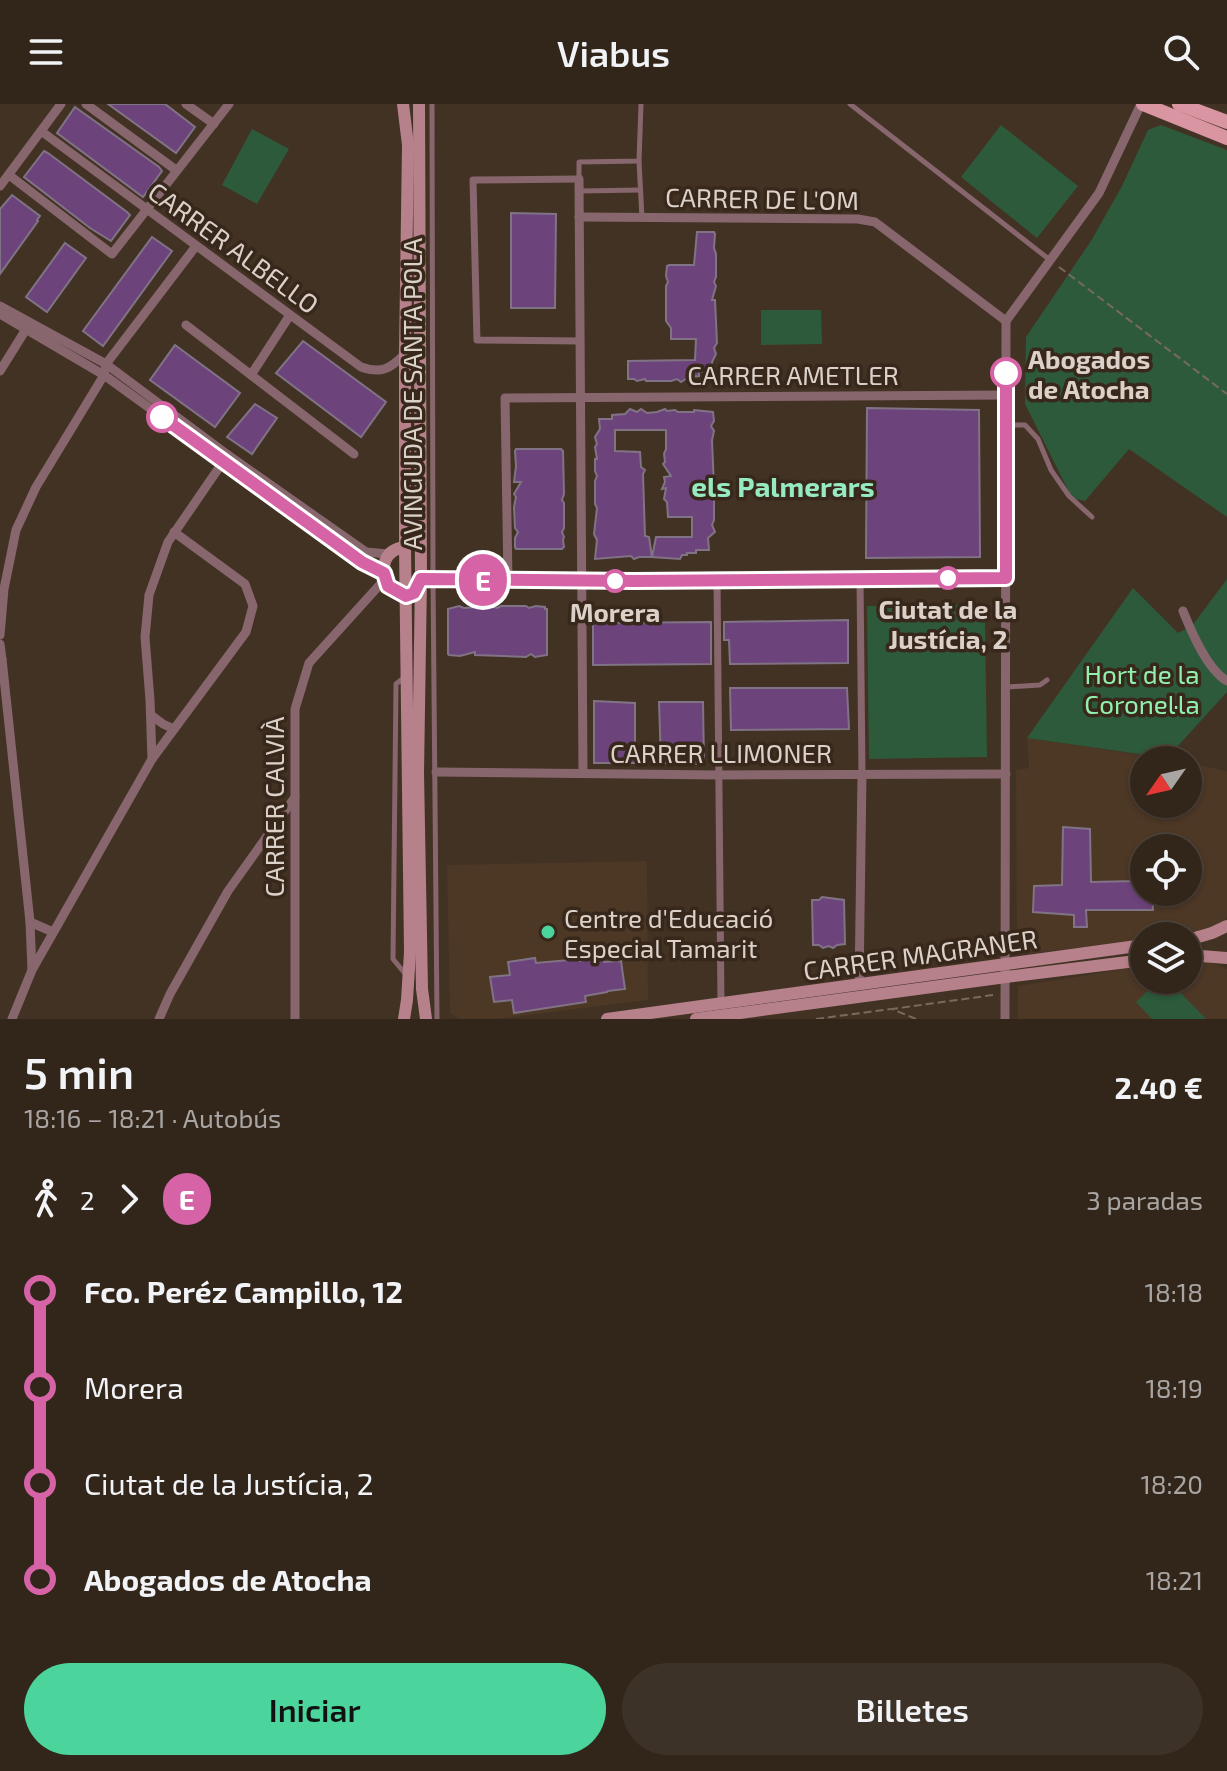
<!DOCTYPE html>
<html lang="es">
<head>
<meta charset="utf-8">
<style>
	body { margin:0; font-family:"Exo 2",sans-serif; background:#3d3228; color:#f1f3f6; height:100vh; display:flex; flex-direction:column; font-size:30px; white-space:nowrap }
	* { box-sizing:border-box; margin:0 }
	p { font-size:26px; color:#a8a5a3 }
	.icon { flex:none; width:44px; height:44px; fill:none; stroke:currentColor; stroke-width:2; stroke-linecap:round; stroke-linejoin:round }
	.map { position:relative; height:915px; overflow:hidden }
	.panel { display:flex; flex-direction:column; background:#32261b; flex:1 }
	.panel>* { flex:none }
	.badge { padding:0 16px; border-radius:26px; font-size:28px; line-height:52px }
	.needle { width:52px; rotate:236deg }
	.tools { position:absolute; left:1130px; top:642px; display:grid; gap:16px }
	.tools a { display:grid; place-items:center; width:72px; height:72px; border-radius:50%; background:#32261b; box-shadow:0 2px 6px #0004,0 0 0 2px #4d433a; font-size:40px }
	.map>.badge { position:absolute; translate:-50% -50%; box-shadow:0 0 0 4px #fff }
	.legs { display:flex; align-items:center; gap:12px; height:88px; padding:0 24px; font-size:26px }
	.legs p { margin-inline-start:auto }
	.headline { display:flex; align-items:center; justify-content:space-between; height:136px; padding:0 24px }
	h1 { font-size:44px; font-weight:600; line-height:60px }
	.button { display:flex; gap:16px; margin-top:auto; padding:16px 24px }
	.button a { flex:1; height:92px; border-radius:48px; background:#4bd49b; color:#111; font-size:32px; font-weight:600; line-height:92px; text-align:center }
	.button a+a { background:#3d3228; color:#f1f3f6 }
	ul { padding:0 24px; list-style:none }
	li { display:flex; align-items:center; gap:28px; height:96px; font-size:30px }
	li i { display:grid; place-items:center; width:12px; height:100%; margin:0 10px; background:currentColor }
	li i::after { content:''; width:20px; height:20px; margin:-10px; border:6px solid; border-radius:50%; background:#32261b }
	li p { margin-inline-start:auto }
	li:first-child i { background:linear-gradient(#0000 50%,currentColor 0) }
	li:last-child i { background:linear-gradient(currentColor 50%,#0000 0) }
	header { display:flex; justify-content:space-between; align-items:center; height:104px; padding:0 24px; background:#32261b; font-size:36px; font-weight:600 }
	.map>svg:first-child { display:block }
</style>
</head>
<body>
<header><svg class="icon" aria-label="menu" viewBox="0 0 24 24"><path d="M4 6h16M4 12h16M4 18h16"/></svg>Viabus<svg class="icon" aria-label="search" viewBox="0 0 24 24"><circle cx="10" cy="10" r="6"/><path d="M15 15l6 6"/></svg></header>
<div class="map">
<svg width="1227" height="915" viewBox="0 0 1227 915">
	<rect width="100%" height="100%" fill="#423224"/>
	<g fill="#4d3725" fill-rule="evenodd">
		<path d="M1027,634l148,22h-31v44h44v-41l39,8v146l-4,7 -31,10 -19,2h-29v4l-127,15 -1,-185 13,-2zM1144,744h44v44h-44z"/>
		<path d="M647,757l1,139 -153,19h-36l-9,-6 -3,-148z"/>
		<path d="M1197,853l30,12v50h-209v-33l126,-20v14h44v-21z"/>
	</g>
	<g fill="#2d5a3b">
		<path d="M1001,21l77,61 -41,52 -76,-61z"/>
		<path d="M1161,21l66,25v367l-98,-68 -44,52 -13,-3 -47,-94 1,-67 65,-96 31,-55 26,-56z"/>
		<path d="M252,25l37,20 -32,55 -35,-19z"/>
		<path d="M761,206h60l1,34 -61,1z"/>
		<path d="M1227,475v113l-60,66 -140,-20 106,-150 45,45 14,-7z"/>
		<path d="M968,501l1,16h16l2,136 -118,2 -2,-153z"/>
		<path d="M1159,876h9l38,39h-54l-16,-17z"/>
	</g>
	<g fill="#6c437b" stroke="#807385" stroke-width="2">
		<path d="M108,0h57l30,23 -19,26z"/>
		<path d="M75,3l84,60 3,4 -19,26 -86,-64z"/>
		<path d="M44,47l4,2 79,59 3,3 -19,26 -21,-13 -66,-51z"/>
		<path d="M12,91l28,21 -3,4 1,1 -38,53v-65z"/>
		<path d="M511,109l45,1 -1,94h-44z"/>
		<path d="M697,128h17l1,2 -1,14 2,6v23l-2,5 2,4 -4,14h3l2,43 -3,5 2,6 -4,8v10h-13v4l-10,1 -8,5 -4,-3 -6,2h-25l-1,-2 -8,2 -3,-2h-6v-18l67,-1 1,-21h-25v-11l-5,-7v-35l2,-4 -2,-6 1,-10 2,-1h25z"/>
		<path d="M152,133l20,14 -69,95 -20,-15z"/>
		<path d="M65,139l21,15 -39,54 -21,-15z"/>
		<path d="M303,237l83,61 -25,35 -85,-64z"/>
		<path d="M175,241l65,48 -25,34 -65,-47z"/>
		<path d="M255,300l22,14 -25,36 -25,-17z"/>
		<path d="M867,304l112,2 1,147 -114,1z"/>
		<path d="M630,305l7,3 4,-3 6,4 10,-1 8,-3 2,2 8,-1 3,2h16v-2l19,2 1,9 -3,5 3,5 -2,9 2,47 -2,7 2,3v23l-2,5 3,7 -7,6 1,12h-13v3h-9v2h-5l-2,4 -28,-2 4,-20h36v-20h-24l-1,-15 -3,-3 2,-11 -4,1 3,-7 -1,-5 7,-1 -8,-12 2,-2 -1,-8 2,-5v-19h-51v21l25,1 1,15 4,3 -2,4 2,62 4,1 3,20h-13l-5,2 -3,-3 -36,3 2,-19 -3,-6 3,-26 -2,-4v-23l2,-5 -2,-5v-12h2l-2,-12 2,-3 -2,-7 5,-8 -1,-10h13v-4l13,-1z"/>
		<path d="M516,345h45l2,2 1,43 -2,6 2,3v25l-2,4 2,5 -1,3 1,7 -2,2h-46l-1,-2v-9l3,-6 -3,-4 -1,-21 2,-10 -2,-3 7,-12h-7l2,-16 -1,-15z"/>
		<path d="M459,502l5,2 27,-2 6,2 4,-2h25l3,2 7,-2 9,1v2h2v46l-12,2 -4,-3 -5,3 -51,-2v-3l-15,4 -11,-1 -1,-1v-45z"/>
		<path d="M848,516v43l-118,1 -1,-24h-5v-18z"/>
		<path d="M711,518v42l-118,1v-42z"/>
		<path d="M730,584h117l2,41 -118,1z"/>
		<path d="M594,597l41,2v60h-41z"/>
		<path d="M659,598h44l1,62 -43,-1z"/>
		<path d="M1063,723l27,2 1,53 44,-1v-27h9v38h8l1,18h-67l1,17h-13v-12l-41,-3 1,-26 28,-1z"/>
		<path d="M822,793l22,3 1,44 -8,1 -4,3 -4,-2 -6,2 -4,-3h-6l-1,-45h7z"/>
		<path d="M603,853l1,5 17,-1 4,28 -17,2 -1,1 -22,4 1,6 -72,11 -2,-13 -18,2 -4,-25 20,-2 -2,-13 27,-4 1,5 44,-4v2z"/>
	</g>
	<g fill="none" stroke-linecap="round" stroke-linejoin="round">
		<g stroke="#786a5e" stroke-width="2" stroke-dasharray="8 4" stroke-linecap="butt">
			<path d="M1059,163l168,127"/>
			<path d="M816,915l75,-10"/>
			<path d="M916,915l-24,-10 101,-14"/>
		</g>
		<g stroke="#88666d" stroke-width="5">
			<path d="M432,0l1,476 4,439"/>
			<path d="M850,0l200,156"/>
			<path d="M639,57l3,57"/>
			<path d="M579,74v-16l60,-1 2,-57"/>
			<path d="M579,87l61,-1"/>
			<path d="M1006,321h19l13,14 13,31 18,26 23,21"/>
			<path d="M406,572l-10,8 -3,275 14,17"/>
			<path d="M1007,583l33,-2 7,-5"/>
		</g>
		<g stroke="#88666d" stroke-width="7">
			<path d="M579,75l-106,1 4,160 103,1"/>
			<path d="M860,474l2,197"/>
			<path d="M717,475l4,425"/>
		</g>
		<g stroke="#88666d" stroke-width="9">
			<path d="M86,0l90,66"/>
			<path d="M186,0l28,20"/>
			<path d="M41,27l320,236c20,7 29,2 44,-13"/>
			<path d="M9,71l103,79 117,-150"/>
			<path d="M579,75l4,594"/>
			<path d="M0,82l61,-82"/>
			<path d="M579,113l279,2 17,3 131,99"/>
			<path d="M0,202l106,58 122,91 138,97 22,2"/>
			<path d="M0,210l104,61 258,187 22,11"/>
			<path d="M186,221l168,129"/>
			<path d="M0,267l28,-45"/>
			<path d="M251,271l39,-60"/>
			<path d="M421,475l213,2 372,-3"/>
			<path d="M508,476l-3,-182 501,-3"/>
			<path d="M1183,507c9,22 24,58 44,70"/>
			<path d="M0,531l4,-46 12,-59 20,-43 68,-112 2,-11 90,-118"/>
			<path d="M0,540l2,15 -2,2"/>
			<path d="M2,555l28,263 2,48"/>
			<path d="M151,611l12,9 11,5"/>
			<path d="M152,655l-2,-59 -5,-63 4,-42 19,-53 59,-86"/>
			<path d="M436,668l284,3 286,-1"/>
			<path d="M30,818l23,10"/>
			<path d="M859,881l3,-210"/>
			<path d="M12,915l20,-49 120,-211 94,-127 7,-26 -8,-22 -71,-52"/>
			<path d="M159,915l11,-25 58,-103 67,-94"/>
			<path d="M295,915v-310l14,-46 76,-84"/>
			<path d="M1005,915l1,-698 93,-128 42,-89"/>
		</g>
		<g stroke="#b6818b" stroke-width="12">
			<path d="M403,0l5,41 -3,209v193l5,405 -3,48 -3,19"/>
			<path d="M419,0l2,475 -3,194 4,216 4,30"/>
			<path d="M405,443c-22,3 -25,21 -17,39l18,10"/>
			<path d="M1188,836l24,-7 15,-7"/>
			<path d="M1188,851l39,3"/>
			<path d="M607,915l537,-74"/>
			<path d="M696,915l310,-42 138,-17"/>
		</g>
		<g stroke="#da95a3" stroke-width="14">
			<path d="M1143,0l84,34"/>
			<path d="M1179,0l48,18"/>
		</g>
	</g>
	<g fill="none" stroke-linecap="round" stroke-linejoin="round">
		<defs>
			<path id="line-1" d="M162,313l200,145 22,11 4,13 18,10 8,-3 7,-14 213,2 372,-3v-205"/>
		</defs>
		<use href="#line-1" stroke="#fff" stroke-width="18"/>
		<use href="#line-1" stroke="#d663a6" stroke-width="12"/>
	</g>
	<g fill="#fff" stroke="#d663a6" stroke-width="4">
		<circle cx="1006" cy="269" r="14"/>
		<circle cx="162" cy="313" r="14"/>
		<circle cx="948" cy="474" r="10"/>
		<circle cx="615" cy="477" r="10"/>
	</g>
	<circle fill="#4bd49b" stroke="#38281b" stroke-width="3" cx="548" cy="828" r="8"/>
	<g text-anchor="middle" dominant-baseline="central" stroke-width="7" stroke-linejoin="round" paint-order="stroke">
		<g font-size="26" fill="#dbd1c9" stroke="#38281b">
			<text transform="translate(762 94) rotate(1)">CARRER DE L'OM</text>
			<text transform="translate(234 143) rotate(36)">CARRER ALBELLO</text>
			<text x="793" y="270">CARRER AMETLER</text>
			<text transform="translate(411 290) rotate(-90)">AVINGUDA DE SANTA POLA</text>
			<text x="721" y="648">CARRER LLIMONER</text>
			<text transform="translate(273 703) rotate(-90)">CARRER CALVIÀ</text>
			<text transform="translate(920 850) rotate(-8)">CARRER MAGRANER</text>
		</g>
		<g font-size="26" font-weight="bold" fill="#dbd1c9" stroke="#38281b">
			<text x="1028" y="254" text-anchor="start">Abogados<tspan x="1028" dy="30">de Atocha</tspan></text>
			<text x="948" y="504">Ciutat de la<tspan x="948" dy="30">Justícia, 2</tspan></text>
			<text x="615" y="507">Morera</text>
		</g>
		<g font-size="26" fill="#92f0ae" stroke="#38281b">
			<text x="1142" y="569">Hort de la<tspan x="1142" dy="30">Coronel·la</tspan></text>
		</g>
		<g font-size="26" fill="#dbd1c9" stroke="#38281b" text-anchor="start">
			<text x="564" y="813">Centre d'Educació<tspan x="564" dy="30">Especial Tamarit</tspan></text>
		</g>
		<g font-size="28" font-weight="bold" fill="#96eac1" stroke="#38281b">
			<text x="783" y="382">els Palmerars</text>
		</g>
	</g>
</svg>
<div class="tools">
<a><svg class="needle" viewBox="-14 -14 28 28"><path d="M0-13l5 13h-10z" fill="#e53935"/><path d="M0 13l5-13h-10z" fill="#a8a5a3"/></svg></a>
<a><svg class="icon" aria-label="locate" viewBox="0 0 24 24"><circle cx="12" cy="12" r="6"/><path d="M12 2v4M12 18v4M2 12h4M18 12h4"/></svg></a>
<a><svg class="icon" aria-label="layers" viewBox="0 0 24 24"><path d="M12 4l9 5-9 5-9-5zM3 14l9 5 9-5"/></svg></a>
</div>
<b class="badge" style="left:483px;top:476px;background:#d663a6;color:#fff">E</b>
</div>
<section class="panel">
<div class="headline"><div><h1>5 min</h1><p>18:16 – 18:21 · Autobús</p></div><b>2.40 €</b></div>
<div class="legs"><svg class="icon" aria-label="walk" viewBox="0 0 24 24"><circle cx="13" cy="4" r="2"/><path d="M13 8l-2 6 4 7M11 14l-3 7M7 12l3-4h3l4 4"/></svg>2<svg class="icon" aria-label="forward" viewBox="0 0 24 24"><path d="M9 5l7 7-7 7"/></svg><b class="badge" style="background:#d663a6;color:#fff">E</b><p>3 paradas</p></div>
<ul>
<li><i style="color:#d663a6"></i><b>Fco. Peréz Campillo, 12</b><p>18:18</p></li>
<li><i style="color:#d663a6"></i><span>Morera</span><p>18:19</p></li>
<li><i style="color:#d663a6"></i><span>Ciutat de la Justícia, 2</span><p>18:20</p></li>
<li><i style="color:#d663a6"></i><b>Abogados de Atocha</b><p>18:21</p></li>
</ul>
<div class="button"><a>Iniciar</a><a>Billetes</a></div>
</section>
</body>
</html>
